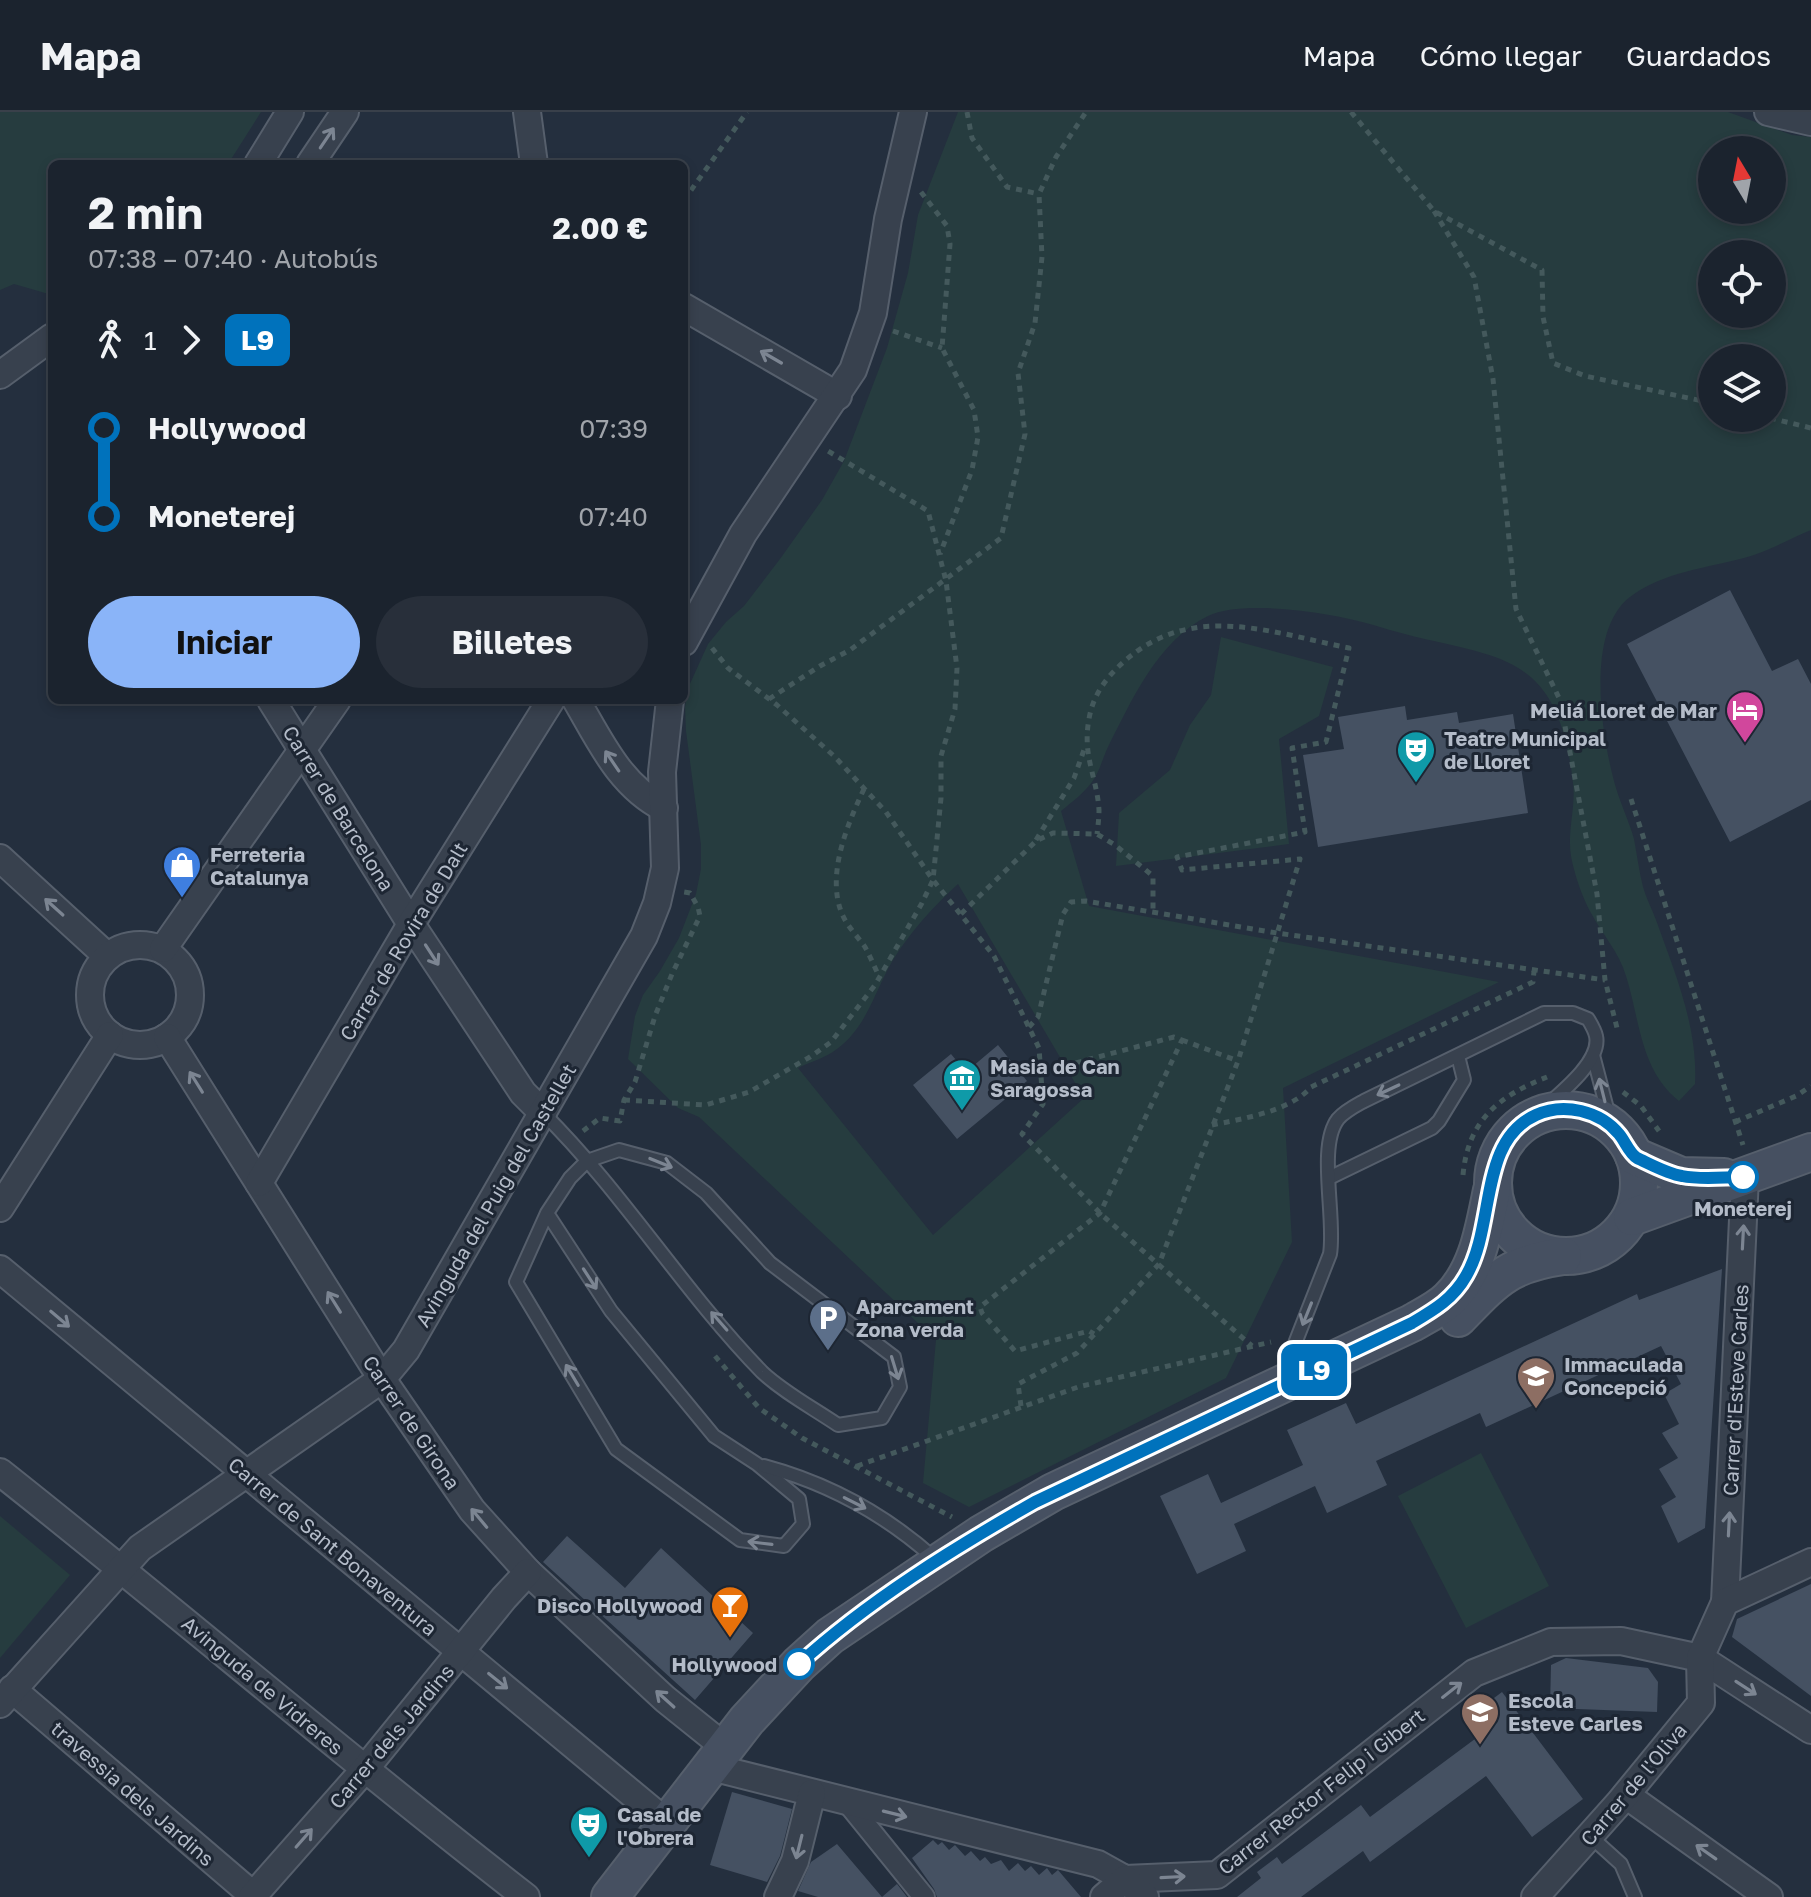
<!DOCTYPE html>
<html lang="es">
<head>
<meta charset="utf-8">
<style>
	body { margin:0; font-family:"Golos Text",sans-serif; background:#282f3a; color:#f1f3f6; height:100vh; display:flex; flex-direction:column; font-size:30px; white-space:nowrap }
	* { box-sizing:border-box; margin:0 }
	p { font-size:26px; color:#a0a4aa }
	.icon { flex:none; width:44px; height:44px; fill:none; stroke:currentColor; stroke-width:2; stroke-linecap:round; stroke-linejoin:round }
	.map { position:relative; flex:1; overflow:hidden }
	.drawer { position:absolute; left:48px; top:48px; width:640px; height:544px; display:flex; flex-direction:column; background:#1b232e; border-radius:12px; box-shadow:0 4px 12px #0003,0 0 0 2px #39404a }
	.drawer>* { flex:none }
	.badge { padding:0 16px; border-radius:12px; font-size:28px; line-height:52px }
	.needle { width:52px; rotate:350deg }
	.fabs { position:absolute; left:1698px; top:24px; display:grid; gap:16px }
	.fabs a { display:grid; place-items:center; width:88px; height:88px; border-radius:50%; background:#1b232e; box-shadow:0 4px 12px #0003,0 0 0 2px #39404a; font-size:40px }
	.map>.badge { position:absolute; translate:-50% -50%; box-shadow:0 0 0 4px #fff }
	.legs { display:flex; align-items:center; gap:12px; height:88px; padding:0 40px; font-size:26px }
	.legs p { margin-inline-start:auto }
	.summary { display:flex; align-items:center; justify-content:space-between; height:136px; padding:0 40px }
	h1 { font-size:44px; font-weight:700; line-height:60px }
	.action { display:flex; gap:16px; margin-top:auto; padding:16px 40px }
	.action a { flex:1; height:92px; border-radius:48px; background:#8ab4f8; color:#111; font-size:32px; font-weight:700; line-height:92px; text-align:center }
	.action a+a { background:#282f3a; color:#f1f3f6 }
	ul { padding:0 40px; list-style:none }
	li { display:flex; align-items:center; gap:28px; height:88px; font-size:30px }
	li i { display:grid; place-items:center; width:12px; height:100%; margin:0 10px; background:currentColor }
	li i::after { content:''; width:20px; height:20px; margin:-10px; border:6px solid; border-radius:50%; background:#1b232e }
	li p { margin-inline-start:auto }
	li:first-child i { background:linear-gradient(#0000 50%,currentColor 0) }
	li:last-child i { background:linear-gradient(currentColor 50%,#0000 0) }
	header { display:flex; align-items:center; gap:48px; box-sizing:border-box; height:112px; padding:0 40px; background:#1b232e; border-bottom:2px solid #39404a }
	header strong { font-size:38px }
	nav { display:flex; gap:44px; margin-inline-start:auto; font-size:28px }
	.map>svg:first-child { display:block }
</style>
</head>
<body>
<header>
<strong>Mapa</strong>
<nav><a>Mapa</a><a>Cómo llegar</a><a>Guardados</a></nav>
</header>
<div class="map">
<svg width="1811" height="1785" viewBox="0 0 1811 1785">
	<rect width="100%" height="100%" fill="#242f3e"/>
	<g fill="#263c3f" fill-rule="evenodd">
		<path d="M0,0h261l-33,52h-176v131l-38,-11 -14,6z"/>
		<path d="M958,0h770l64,23 19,2v393c-22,9 -44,22 -67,28 -38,10 -81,14 -114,39 -46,35 -28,143 -14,191 5,17 13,33 18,51 3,16 5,32 9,48 3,11 9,22 13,33 19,53 42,107 39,164l-16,17c-39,-31 -39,-81 -53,-125 -7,-24 -24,-42 -35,-63 -9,-16 -17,-40 -20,-57 -4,-25 5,-49 2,-73 -16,-143 -84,-122 -193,-156 -40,-13 -135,-29 -172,-11 -51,25 -77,86 -101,133 -5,11 -8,24 -15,33 -9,12 -20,20 -31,29l28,95 410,76 -216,106 9,154 -66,136 -257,129 -46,-24 13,-143 -237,-223 -21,-9 -50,-49 7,-43 8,-21 17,-24 19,-33 17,-44 5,-25v-24l-15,-114 -1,-24 4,-21 19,-42 18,-22 18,-16 36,-47 42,-59 22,-39 43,-113 21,-75 10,-58zM1712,38h60v60h-60zM1712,142h60v60h-60zM1712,246h60v60h-60zM958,772l126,214 -151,137 -135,-167c12,-6 27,-10 39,-19 30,-22 38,-59 56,-89 17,-28 41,-54 65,-76z"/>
		<path d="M1221,525l112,30 -14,49 -40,23 10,105 -173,22 3,-53 51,-43 20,-45 21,-30z"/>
		<path d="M1481,1341l68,133 -83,42 -68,-132z"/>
		<path d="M0,1404l70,59 -70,83z"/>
	</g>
	<g fill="#455162">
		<path d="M1730,478l42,81 26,-12 13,25v116l-81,42 -103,-198z"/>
		<path d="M1405,594l2,14 50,-8 2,11 54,-9 15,99 -210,34 -15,-92 41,-6 -6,-32z"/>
		<path d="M998,933l29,36 -70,58 -44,-54 38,-31 15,18z"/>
		<path d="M1722,1157l-17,259 -27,15 -17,-37 15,-9 -17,-28 19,-11 -16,-25 17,-9 -15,-30 17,-10 -20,-38 -175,81 -6,-14 -104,48 11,24 -60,28 -12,-27 -81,38 12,27 -49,23 -37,-78 48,-22 13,29 82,-38 -16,-35 59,-27 10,21 281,-130 2,6z"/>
		<path d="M567,1424l58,52 36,-40 92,85 -58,67 -152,-138z"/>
		<path d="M1811,1472v112l-79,-59 5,-18z"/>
		<path d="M1566,1546l82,10 10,14 -1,30 -107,-4 1,-43z"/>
		<path d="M1502,1580l81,107 -51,38 -46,-61 -116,86 -7,-11 -62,46h-64l24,-19 -4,-6 20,-15 5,7 79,-59 9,12 117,-87 -13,-17z"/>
		<path d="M732,1680l60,17 -12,47 -13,26 -57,-17z"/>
		<path d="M933,1728l5,5 4,-3 7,8 6,-5 10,11 6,-5 9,10 5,-4 6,7 10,-4 8,11 9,-8 7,8 6,-5 8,9 8,-7 5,7 6,-5 23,27h-144l-3,-8 -22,-31z"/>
		<path d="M837,1732l45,53 15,-13 10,13h-89l-20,-6 13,-29z"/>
	</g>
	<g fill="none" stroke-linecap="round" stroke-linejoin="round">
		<defs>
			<g id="service">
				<path d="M1593,943l18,69"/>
				<path d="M543,1001c80,79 140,178 219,259 21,20 51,36 76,53l44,-7 18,-31 -6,-30 -124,-94 -64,-70 -39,-30 -48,-13 -32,11 -17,17 -23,35 -31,69 100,167 124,91 44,6 19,-22 -4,-25 -42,-35 -43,-28 -103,-125 -64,-98"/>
				<path d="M1329,1066l103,-50 7,-7 25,-41 -6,-24"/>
				<path d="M1283,1262l47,-120c6,-36 -13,-108 8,-135 7,-8 17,-13 26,-18l180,-88h29l15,6c3,5 7,12 8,17 6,27 -42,62 -59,78"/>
				<path d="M764,1354c63,17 122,49 171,93"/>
				<path d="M1590,1724l31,28 14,33"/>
			</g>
			<path id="pedestrian" d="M847,1690l77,95"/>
			<g id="minor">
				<path d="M527,0l7,52"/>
				<path d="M1768,0l43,10"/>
				<path d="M258,52l32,-52"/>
				<path d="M310,52l35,-52"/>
				<path d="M684,195l154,89"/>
				<path d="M0,263l52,-38"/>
				<path d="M684,530l59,-108 110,-164 20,-57 15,-94 25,-107"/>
				<path d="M271,588l140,224 112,169 20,20"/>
				<path d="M576,588c24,41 44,86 88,108"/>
				<path d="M0,746l107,98"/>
				<circle cx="140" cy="883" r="50"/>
				<path d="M163,837l174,-249"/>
				<path d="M167,925l215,342 90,131 56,62 137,127 61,49"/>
				<path d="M259,1071l152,-259 140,-224"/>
				<path d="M0,1096l110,-173"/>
				<path d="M0,1157l666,553"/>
				<path d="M0,1360c177,140 348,287 526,425"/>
				<path d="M1725,1490l20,-425"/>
				<path d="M12,1577l243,208"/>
				<path d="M0,1592l140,-156 242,-169 24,-29 238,-414 13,-33 8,-35 -3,-96 8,-72"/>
				<path d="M711,1655l387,97 27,15 92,-4 257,-202 77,-31 70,-1 79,17 111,72"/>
				<path d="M1626,1683l143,102"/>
				<path d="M252,1785l113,-128 139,-171 24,-26"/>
				<path d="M778,1785l17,-36 17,-68"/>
				<path d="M1104,1785l21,-18 20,18"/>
				<path d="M1535,1785l84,-94 82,-100 -1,-45 25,-56 86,-40"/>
			</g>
			<g id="secondary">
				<circle cx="1566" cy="1071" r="73"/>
				<path d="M1634,1044l47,20 43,1"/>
				<path d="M1632,1105l179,-65"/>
				<path d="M1458,1206c38,-39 50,-54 105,-62"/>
				<path d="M610,1785l137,-177 52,-56 31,-28 151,-102 72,-42 359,-169c12,-7 27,-14 37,-24 29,-28 35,-71 43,-109"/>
			</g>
		</defs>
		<use href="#service" stroke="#565f6c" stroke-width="16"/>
		<use href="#pedestrian" stroke="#565f6c" stroke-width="24"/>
		<use href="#minor" stroke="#565f6c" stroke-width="30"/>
		<use href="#secondary" stroke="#565f6c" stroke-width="40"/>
		<g stroke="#44595c" stroke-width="5" stroke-dasharray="6 6" stroke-linecap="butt">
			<path d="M967,0l5,26 35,49 32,7"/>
			<path d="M1351,0l83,99 108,59 1,47 10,46 32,13 127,27"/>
			<path d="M921,80l26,34 3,18 -8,104 32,62 4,27 -6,33 -32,84"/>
			<path d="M684,88l63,-88"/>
			<path d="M1434,99l40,66 19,102 23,230 44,91 37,194 8,86 13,52"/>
			<path d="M893,219l49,17"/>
			<path d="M1770,306l41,10"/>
			<path d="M712,536l16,20 49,37 57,51 52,56 47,68 61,76 45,92 4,56 -21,30 81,82 149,130"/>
			<path d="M769,587l51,-33 30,-16 151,-112 24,-104 -7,-61 17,-50 7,-66 -3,-63 17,-37 30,-45"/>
			<path d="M864,677c-17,36 -39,88 -21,127 5,11 15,21 22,31 5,9 9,19 14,29"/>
			<path d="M1631,687l112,346"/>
			<path d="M1036,728l38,-62 11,-31"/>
			<path d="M961,802l75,-73 17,-8 44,1 18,11 38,31v36"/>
			<path d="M1029,915l9,-10 25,-103 8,-12 15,-1 191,32 328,47"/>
			<path d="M1182,928l56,21"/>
			<path d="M1041,960l133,-35 8,3 -82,173 -120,94 2,6 33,38 74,-20 5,3"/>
			<path d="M1623,980l18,14 18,25"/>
			<path d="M624,988l82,5 43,-13 61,-35 21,-15 44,-57 47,-82 11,-23 8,-82v-42l14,-47 2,-41 -11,-87 -18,-70 -100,-60"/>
			<path d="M1735,1010l61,-26 15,-10"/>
			<path d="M1212,1013c30,-6 79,-14 99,-38l222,-105 1,-11"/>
			<path d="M583,1019l17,-13 20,3 4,-21 11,-18 20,-66 17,-42 28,-58 -2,-9 -8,-14 -6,-1"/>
			<path d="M1463,1063c5,-55 36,-79 84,-98"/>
			<path d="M715,1244l44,52 43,30 150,79"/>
			<path d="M1021,1294l-3,-22 59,-31 82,-89 79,-203 62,-202 -118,11 -5,-13 128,-25 -13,-84 34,-6 23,-94c-76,-15 -155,-46 -222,11 -19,16 -34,35 -38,60 -7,37 8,58 10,91 0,8 -1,16 -2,24"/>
			<path d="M857,1354l221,-79 193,-45"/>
		</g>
		<use href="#service" stroke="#38414e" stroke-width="12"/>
		<use href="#pedestrian" stroke="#38414e" stroke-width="20"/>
		<use href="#minor" stroke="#38414e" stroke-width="26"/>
		<use href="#secondary" stroke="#465061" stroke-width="36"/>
	</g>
	<defs><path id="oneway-shaft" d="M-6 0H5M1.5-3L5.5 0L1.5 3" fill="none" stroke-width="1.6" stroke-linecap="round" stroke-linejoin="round" transform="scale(2)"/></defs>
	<g stroke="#7c8592">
		<use href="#oneway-shaft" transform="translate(327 26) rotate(-56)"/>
		<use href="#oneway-shaft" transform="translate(771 245) rotate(-150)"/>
		<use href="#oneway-shaft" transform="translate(612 649) rotate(-124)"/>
		<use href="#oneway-shaft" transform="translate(54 795) rotate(-138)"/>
		<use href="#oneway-shaft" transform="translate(432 843) rotate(57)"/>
		<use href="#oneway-shaft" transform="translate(196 970) rotate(-122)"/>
		<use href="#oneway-shaft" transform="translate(1388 978) rotate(155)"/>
		<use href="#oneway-shaft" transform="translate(1602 978) rotate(-104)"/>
		<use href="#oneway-shaft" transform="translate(661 1051) rotate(22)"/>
		<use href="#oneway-shaft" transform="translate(1743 1125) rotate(-87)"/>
		<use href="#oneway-shaft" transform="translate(590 1167) rotate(57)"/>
		<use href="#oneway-shaft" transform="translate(334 1190) rotate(-122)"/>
		<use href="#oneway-shaft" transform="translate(1307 1202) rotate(112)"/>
		<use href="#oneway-shaft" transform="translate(60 1207) rotate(40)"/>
		<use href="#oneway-shaft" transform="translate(719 1209) rotate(-131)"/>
		<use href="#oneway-shaft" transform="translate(895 1256) rotate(73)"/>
		<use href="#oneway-shaft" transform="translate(572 1263) rotate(-121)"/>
		<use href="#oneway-shaft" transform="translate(855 1391) rotate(27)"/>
		<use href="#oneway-shaft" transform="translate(479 1406) rotate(-130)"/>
		<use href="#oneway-shaft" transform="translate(1729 1412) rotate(-87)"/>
		<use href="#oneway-shaft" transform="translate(760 1431) rotate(-173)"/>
		<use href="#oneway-shaft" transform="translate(498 1569) rotate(39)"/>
		<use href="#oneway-shaft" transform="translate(1746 1576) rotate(33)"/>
		<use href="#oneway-shaft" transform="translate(1452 1578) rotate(-38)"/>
		<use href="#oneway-shaft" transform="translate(665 1587) rotate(-138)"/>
		<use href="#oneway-shaft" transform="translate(895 1702) rotate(14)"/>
		<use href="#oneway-shaft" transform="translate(304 1726) rotate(-49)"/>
		<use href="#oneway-shaft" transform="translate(799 1735) rotate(104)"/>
		<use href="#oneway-shaft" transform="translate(1706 1740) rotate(-145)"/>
		<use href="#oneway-shaft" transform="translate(1173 1765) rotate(-3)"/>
	</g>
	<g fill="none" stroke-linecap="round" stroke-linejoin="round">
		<defs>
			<path id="line-1" d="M799,1552c69,-63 155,-116 236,-162l377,-179c22,-13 41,-24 54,-47 30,-51 12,-135 70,-161 28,-13 64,-4 83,19 6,7 10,19 18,24 13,6 31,16 45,18 19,4 42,1 61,1"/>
		</defs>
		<use href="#line-1" stroke="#fff" stroke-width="18"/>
		<use href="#line-1" stroke="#0072bc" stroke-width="12"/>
	</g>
	<defs>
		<symbol id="hotel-pin" viewBox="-11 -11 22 30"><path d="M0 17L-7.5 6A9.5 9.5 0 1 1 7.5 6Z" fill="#d1479c" stroke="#1d2633"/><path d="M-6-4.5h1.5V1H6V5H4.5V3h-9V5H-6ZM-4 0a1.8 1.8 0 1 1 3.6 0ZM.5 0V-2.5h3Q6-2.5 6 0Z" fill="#fff"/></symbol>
		<symbol id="theatre-pin" viewBox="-11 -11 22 30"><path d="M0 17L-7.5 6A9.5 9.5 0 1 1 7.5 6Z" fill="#0f9aa8" stroke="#1d2633"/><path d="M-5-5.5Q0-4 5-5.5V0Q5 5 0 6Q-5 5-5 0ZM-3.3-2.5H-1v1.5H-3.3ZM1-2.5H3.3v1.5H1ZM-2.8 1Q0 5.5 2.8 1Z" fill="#fff"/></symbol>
		<symbol id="shop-pin" viewBox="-11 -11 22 30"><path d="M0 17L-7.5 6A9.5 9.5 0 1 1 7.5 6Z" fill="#3f7fe0" stroke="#1d2633"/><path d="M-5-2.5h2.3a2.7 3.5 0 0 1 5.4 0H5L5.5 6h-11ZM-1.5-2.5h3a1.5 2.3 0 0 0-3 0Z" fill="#fff"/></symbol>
		<symbol id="museum-pin" viewBox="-11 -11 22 30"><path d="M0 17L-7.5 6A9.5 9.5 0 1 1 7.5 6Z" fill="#0f9aa8" stroke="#1d2633"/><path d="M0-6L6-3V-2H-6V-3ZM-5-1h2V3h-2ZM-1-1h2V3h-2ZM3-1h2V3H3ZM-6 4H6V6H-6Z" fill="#fff"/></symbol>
		<symbol id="parking-pin" viewBox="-11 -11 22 30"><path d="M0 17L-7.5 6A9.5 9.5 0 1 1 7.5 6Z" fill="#5c6f8a" stroke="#1d2633"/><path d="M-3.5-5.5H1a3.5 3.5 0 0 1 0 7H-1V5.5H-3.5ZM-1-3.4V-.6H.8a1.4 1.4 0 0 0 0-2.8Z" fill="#fff"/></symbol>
		<symbol id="school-pin" viewBox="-11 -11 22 30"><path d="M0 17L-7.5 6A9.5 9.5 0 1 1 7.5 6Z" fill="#8d6e63" stroke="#1d2633"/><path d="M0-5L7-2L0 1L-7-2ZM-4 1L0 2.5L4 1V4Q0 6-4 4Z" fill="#fff"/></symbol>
		<symbol id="bar-pin" viewBox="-11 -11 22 30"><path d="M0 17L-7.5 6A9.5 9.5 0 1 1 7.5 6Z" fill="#e8710a" stroke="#1d2633"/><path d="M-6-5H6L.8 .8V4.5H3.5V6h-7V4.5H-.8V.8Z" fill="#fff"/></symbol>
	</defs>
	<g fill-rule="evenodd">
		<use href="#hotel-pin" x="1723" y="576" width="44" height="60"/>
		<use href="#theatre-pin" x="1394" y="616" width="44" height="60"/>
		<use href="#shop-pin" x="160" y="731" width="44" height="60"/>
		<use href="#museum-pin" x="940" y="944" width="44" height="60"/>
		<use href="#parking-pin" x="806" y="1184" width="44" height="60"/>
		<use href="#school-pin" x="1514" y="1242" width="44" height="60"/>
		<use href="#bar-pin" x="708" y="1471" width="44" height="60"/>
		<use href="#school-pin" x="1458" y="1578" width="44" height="60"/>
		<use href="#theatre-pin" x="567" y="1691" width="44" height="60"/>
	</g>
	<g fill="#fff" stroke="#0072bc" stroke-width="4">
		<circle cx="1743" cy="1065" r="14"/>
		<circle cx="799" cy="1552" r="14"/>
	</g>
	<g text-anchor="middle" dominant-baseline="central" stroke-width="6" stroke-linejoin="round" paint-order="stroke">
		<g font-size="20" font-weight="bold" fill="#b4bcc9" stroke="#1d2633" text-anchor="start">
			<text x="1717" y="598" text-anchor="end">Meliá Lloret de Mar</text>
			<text x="1444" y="626">Teatre Municipal<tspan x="1444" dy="23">de Lloret</tspan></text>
			<text x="210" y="742">Ferreteria<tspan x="210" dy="23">Catalunya</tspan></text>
			<text x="990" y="954">Masia de Can<tspan x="990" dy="23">Saragossa</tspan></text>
			<text x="856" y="1194">Aparcament<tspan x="856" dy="23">Zona verda</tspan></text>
			<text x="1564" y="1252">Immaculada<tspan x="1564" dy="23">Concepció</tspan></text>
			<text x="702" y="1493" text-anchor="end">Disco Hollywood</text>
			<text x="1508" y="1588">Escola<tspan x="1508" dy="23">Esteve Carles</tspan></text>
			<text x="617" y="1702">Casal de<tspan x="617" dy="23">l'Obrera</tspan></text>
		</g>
		<g font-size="20" fill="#b4bcc9" stroke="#1d2633">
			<text transform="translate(339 696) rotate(58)">Carrer de Barcelona</text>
			<text transform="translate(403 829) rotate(-59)">Carrer de Rovira de Dalt</text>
			<text transform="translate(495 1083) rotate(-60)">Avinguda del Puig del Castellet</text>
			<text transform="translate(1735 1278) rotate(-87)">Carrer d'Esteve Carles</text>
			<text transform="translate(412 1310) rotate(56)">Carrer de Girona</text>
			<text transform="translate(333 1434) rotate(40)">Carrer de Sant Bonaventura</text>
			<text transform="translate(263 1573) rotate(40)">Avinguda de Vidreres</text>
			<text transform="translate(391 1624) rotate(-50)">Carrer dels Jardins</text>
			<text transform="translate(1633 1672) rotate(-50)">Carrer de l'Oliva</text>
			<text transform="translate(1321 1679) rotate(-38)">Carrer Rector Felip i Gibert</text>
			<text transform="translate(133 1681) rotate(41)">travessia dels Jardins</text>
		</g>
		<g font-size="20" font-weight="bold" fill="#b4bcc9" stroke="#1d2633">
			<text x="1743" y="1096">Moneterej</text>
			<text x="777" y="1552" text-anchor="end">Hollywood</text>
		</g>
	</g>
</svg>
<div class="fabs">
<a><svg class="needle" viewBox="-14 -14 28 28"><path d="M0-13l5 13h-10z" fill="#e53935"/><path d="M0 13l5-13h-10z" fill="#a0a4aa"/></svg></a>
<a><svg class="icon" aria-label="locate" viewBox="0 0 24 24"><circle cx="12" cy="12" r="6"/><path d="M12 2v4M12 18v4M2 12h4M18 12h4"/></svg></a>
<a><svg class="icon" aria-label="layers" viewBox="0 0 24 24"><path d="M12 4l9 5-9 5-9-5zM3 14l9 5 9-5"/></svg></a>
</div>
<b class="badge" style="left:1314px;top:1258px;background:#0072bc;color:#fff">L9</b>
<section class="drawer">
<div class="summary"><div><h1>2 min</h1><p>07:38 – 07:40 · Autobús</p></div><b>2.00 €</b></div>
<div class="legs"><svg class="icon" aria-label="walk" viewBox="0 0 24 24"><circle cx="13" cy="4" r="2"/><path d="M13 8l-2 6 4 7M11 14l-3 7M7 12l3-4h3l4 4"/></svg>1<svg class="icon" aria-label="forward" viewBox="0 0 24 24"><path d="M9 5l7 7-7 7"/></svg><b class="badge" style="background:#0072bc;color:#fff">L9</b></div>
<ul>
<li><i style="color:#0072bc"></i><b>Hollywood</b><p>07:39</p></li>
<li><i style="color:#0072bc"></i><b>Moneterej</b><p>07:40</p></li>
</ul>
<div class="action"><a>Iniciar</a><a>Billetes</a></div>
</section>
</div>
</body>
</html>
